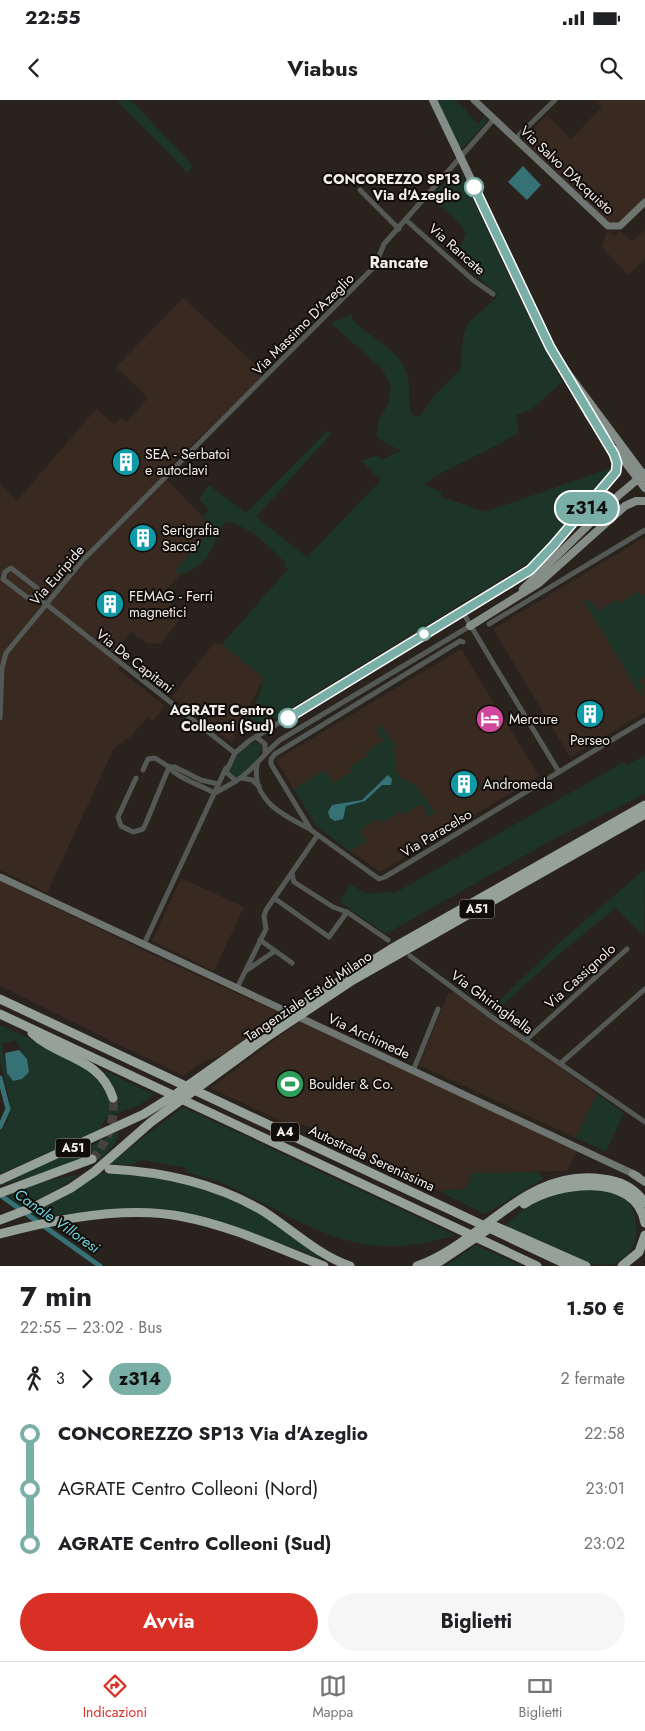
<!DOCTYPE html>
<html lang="it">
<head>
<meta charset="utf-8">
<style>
	body { margin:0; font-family:Jost,sans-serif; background:#f6f6f6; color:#202124; height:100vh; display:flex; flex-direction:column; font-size:19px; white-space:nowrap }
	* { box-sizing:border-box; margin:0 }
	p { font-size:16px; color:#757577 }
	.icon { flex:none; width:28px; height:28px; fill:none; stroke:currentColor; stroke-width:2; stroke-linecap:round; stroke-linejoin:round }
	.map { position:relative; height:1166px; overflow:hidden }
	.details { display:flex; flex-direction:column; background:#fff; flex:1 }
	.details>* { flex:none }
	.badge { padding:0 10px; border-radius:16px; font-size:18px; line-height:32px }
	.map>.badge { position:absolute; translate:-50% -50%; box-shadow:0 0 0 2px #fff }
	.legs { display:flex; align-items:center; gap:8px; height:55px; padding:0 20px; font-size:16px }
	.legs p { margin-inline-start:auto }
	.summary { display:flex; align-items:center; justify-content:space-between; height:85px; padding:0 20px }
	h1 { font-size:28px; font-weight:700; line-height:38px }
	.cta { display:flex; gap:10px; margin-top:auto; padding:10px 20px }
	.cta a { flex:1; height:58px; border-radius:30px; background:#d93025; color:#fff; font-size:20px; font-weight:700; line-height:58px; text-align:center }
	.cta a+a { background:#f6f6f6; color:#202124 }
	ul { padding:0 20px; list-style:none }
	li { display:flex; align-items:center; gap:18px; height:55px; font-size:19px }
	li i { display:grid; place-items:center; width:8px; height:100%; margin:0 6px; background:currentColor }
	li i::after { content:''; width:12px; height:12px; margin:-6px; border:4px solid; border-radius:50%; background:#fff }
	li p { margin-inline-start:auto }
	li:first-child i { background:linear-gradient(#0000 50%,currentColor 0) }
	li:last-child i { background:linear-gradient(currentColor 50%,#0000 0) }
	.status { display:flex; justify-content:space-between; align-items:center; height:35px; padding:0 25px; background:#fff; direction:ltr }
	.status svg { height:14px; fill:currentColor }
	header { display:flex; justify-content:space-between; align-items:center; height:65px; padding:0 20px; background:#fff; font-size:22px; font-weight:700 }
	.tab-bar { display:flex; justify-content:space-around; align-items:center; height:70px; border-top:1px solid #e0e0e0; background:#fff; font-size:14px; color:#757577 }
	.tab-bar a { display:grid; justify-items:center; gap:2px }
	.tab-bar .active { color:#d93025 }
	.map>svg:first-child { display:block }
</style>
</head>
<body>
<div class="status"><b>22:55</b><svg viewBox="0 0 49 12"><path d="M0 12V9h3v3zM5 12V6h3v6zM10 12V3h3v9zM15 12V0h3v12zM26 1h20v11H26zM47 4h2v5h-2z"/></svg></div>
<header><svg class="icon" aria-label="back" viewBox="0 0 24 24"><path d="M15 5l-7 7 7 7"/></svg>Viabus<svg class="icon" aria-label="search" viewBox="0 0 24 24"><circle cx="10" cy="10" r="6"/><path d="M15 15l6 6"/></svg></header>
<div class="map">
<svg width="645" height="1166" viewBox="0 0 645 1166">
	<rect width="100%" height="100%" fill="#2a221d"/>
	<g fill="#382a21">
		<path d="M595,0h50v98l-25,25 -10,1 -87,-84 24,-25 24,24 31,-32z"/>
		<path d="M645,130v29l-17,16 -26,-28 5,-16 7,5 6,-5 12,11z"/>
		<path d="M183,198l83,76 -105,100 52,53 -37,43 5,4 -16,17v8l19,15 -23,29 -13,1 -17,-12 -18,21 11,9 -6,7 47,37 -12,15 -6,-3 -17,19 -16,11 -67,145 -47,-23v-385l17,16 79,-92 18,15 7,-6 5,4 22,-24 -32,-31z"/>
		<path d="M645,437v175l-75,45 -77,-128z"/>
		<path d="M214,543l8,1 42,34 -33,64 -59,-45z"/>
		<path d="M461,549l78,127 -159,96 -63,-45 -41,-67z"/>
		<path d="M181,778l63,29 -30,64 -62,-30z"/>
		<path d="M0,781l181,87 99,45 -58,42 -21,8 -18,13 -183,-90z"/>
		<path d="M454,892l143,102 -21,44 -157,-73 29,-71z"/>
		<path d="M300,921l277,130 -10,20 -95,2 -6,16 -27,2 -137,-67 -3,5 -89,-41z"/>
	</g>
	<g fill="#1c3528" fill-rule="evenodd">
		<path d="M116,0h15l62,66 -6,6z"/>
		<path d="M436,0h20l22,24 7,-8 1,6 -23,26 -4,-1z"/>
		<path d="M454,72h6l55,117 47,93 -29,26 -17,7 3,17c-29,20 -65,31 -95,52l19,9 -4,3 46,16 126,-44 -8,13 -70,79 -281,172 -4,-5 16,-49 -42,-34 67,-76h-4v-5c-13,-15 -39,-40 -59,-41 -17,22 -12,42 -45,52l-6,-3 38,-44 -11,-11 7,-6 -10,-11 10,-14 37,28 82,-83 3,4 -75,83 51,40 74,-77 -20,-19 13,-5 9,3 18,-9 -13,-5 -12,-9 3,-17 9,-14 3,-18 -8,-17 -52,-47 20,-8 3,7 13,10c21,17 40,24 42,53 1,12 -1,20 4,31l6,1 16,-22 25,-25c2,-16 0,-33 9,-47 7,-11 22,-17 29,-28l-30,-27 -9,-17 7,-17c-8,-17 -22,-24 -36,-36z"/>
		<path d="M638,492l3,5 4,-2v81l-6,4 5,8 -3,2 2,5 -2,1 -57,-95 1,-2 2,4 4,-3 7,11 18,-11 3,4z"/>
		<path d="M381,624l15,22 -4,3 4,7v14l4,7 18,10 17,26 -6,4 -8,-13 -18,11 -3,-4 -18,12 -3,-5 -19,12 6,11 -14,9v3l-35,-26 -23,-38 31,-19 8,13 18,-11 -3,-4 19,-12 -2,-4 18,-11 -7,-11z"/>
		<path d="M255,642l6,3c1,13 -15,33 -28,33l-4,-6c5,-13 12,-25 26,-30z"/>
		<path d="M645,655v39l-93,46 -166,94 -46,-32 10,-18 16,10 25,-2 2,2 231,-132 2,4z"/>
		<path d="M645,769l-1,67 -28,-28 -51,41 -72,64 -3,-3 69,-67z"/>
		<path d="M0,925c40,19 101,37 113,84l7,-3 -15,-35 49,24 -15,10 -34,13 -4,11 -101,45v-42l7,-9 3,-10v-11l-10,-40zM16,940c4,12 12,20 13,32l-22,1 -5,-29z"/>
		<path d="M597,994l27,19 -18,39 -30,-14z"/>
		<path d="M183,1007l272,128c-97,31 -142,-9 -226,-49 -14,-6 -30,-10 -44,-14l2,-4 -45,-8 -11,5 -22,-1z"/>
		<path d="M118,1031c3,10 -12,24 -20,30l-13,-10 5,3 -12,8 -78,24v-3l78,-34 10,-2z"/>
		<path d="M121,1072l79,13 63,30 62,45 -116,-42 -36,-8 -39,-1 -69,5 -27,5 -8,-6 68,-40z"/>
		<path d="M539,1072l4,7 -58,35 -46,-23 27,-2 6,-16z"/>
		<path d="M81,1074l-34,21 -26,12 -16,-13 34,-12z"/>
		<path d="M592,1089c10,1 20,2 30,7 23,17 20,69 -18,69 -30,0 -71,-27 -99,-40l31,-26 17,-7z"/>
		<path d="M476,1145l45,21h-76z"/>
	</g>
	<g fill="#357175">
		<path d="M523,66l18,19 -14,15 -19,-18z"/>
		<path d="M388,675l4,4 -1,6h-9l-17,16 -19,5 -3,13 -8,2 -5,-3 -2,-6 4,-7 30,-5z"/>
		<path d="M19,950l8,9 2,13 -7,7 -9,2 -6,-8 -2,-20z"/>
	</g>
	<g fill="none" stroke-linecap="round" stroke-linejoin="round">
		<g stroke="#357175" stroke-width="5">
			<path d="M0,978l8,31 -8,18"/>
			<path d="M0,1095l100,71"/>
		</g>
		<path stroke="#48403c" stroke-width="9" stroke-dasharray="9 4.5" stroke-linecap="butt" d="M92,1059c15,-15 24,-40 21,-61"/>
		<g stroke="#545956" stroke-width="5">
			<path d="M515,39l40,-39"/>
			<path d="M360,90l39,39"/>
			<path d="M406,120l67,60 20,14"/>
			<path d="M37,497l-9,1 -25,-19 2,-7 6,-4 26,20v9l9,7 189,149"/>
			<path d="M489,524l156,-94"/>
			<path d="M470,526l-190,114c-16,13 -26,30 -44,41l-10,-9 9,-19 14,-12 213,-130c32,54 64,107 97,161"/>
			<path d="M463,542l-3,-1 -185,113 -4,5v5l40,66 68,49 6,-2 260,-157"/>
			<path d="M0,618l2,-50 4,-15 76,-92 293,-295 9,-22 110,-125"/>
			<path d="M256,637l9,7v8"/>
			<path d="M257,665c-6,35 27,51 53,64"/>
			<path d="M169,667c6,10 34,19 45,26"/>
			<path d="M169,667h6l26,13 17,4"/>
			<path d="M136,678l-18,39 3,9 12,6 10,-3 3,-6 23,-56 -14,-9 -7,1 -5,11"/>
			<path d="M242,678l10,2 7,6"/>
			<path d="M215,693l21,-12"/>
			<path d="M292,774l2,8 39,25 14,5 41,28"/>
			<path d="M274,798l55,39 18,-25"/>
			<path d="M260,840l32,23"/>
			<path d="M144,844l82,-176"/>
			<path d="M410,856l82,61 153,105"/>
			<path d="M247,870l28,-19"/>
			<path d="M237,888l29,-59 -2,-13 2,-6 51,-74"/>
			<path d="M526,940l101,-91"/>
			<path d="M561,963l84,-74"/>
			<path d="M413,971l25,-62"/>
		</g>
		<g stroke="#6f7671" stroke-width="7">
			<path d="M474,0l134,126h12l25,-24"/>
			<path d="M0,777l638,299"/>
		</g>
		<g stroke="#848d87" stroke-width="8">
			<path d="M433,0l124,259 88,118"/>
			<path d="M577,295l13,22"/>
			<path d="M616,350l29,38"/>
			<path d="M523,489l96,-94 26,-22"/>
			<path d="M462,511l48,-27 26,-20 77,-87c12,-21 -14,-46 -25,-63"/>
			<path d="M470,526l69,-43 86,-77 11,-5h9"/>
			<path d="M633,1074l12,8"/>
		</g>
		<g stroke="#96a19a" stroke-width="9">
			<path d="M0,899l570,267"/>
			<path d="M0,914l537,252"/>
			<path d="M32,933c27,26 67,23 81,65"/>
			<path d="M109,1069c55,3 106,14 154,42 28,18 55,44 87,55"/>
			<path d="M0,1080l144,-66 32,-20 130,-92 85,-53 254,-144"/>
			<path d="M0,1093l92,-34"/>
			<path d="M524,1104c32,-22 112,-33 121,19"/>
			<path d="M0,1120l34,-13 37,-19 23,-16 57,-50 116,-85 86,-57 292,-166"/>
			<path d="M488,1123l98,43"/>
			<path d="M0,1134c56,-15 127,-29 184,-17 48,9 95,32 140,49"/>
			<path d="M417,1166c66,-23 109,-99 186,-87 18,2 32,9 42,24"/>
			<path d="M433,1166l60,-40"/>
			<path d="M622,1166l17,-14 6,-17"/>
		</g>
	</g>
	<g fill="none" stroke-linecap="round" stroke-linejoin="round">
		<defs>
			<path id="line-1" d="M288,618l242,-148 23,-24 63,-74 1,-9 -3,-9 -64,-107 -76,-160"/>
		</defs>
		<use href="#line-1" stroke="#fff" stroke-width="11"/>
		<use href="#line-1" stroke="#79afa6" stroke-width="8"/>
	</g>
	<defs>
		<symbol id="building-disc" viewBox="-11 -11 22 22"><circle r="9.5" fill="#0f9aa8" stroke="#100d0a"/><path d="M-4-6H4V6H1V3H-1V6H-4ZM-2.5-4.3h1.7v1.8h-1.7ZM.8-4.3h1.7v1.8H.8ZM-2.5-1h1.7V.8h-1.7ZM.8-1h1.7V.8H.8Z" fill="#fff"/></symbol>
		<symbol id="hotel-disc" viewBox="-11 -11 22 22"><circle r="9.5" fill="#d1479c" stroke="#100d0a"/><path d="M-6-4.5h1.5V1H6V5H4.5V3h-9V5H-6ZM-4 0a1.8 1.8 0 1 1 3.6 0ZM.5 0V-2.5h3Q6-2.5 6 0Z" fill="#fff"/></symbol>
		<symbol id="stadium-disc" viewBox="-11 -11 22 22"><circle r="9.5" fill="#2e9e5b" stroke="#100d0a"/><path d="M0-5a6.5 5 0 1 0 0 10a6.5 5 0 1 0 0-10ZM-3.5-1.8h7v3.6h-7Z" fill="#fff"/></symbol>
	</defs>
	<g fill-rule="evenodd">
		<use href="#building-disc" x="110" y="346" width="32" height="32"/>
		<use href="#building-disc" x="127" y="422" width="32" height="32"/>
		<use href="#building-disc" x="94" y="488" width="32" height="32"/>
		<use href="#building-disc" x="574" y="598" width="32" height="32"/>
		<use href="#hotel-disc" x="474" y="603" width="32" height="32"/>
		<use href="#building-disc" x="448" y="668" width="32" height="32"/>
		<use href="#stadium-disc" x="274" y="968" width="32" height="32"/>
	</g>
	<g fill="#fff" stroke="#79afa6" stroke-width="2.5">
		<circle cx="474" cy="87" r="9"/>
		<circle cx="424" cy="534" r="6"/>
		<circle cx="288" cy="618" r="9"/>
	</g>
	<g text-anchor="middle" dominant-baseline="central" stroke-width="4" stroke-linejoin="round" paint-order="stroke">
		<g fill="#100d0a" stroke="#afaaa6" stroke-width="1">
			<rect x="459.5" y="799.5" width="35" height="19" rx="4"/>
			<rect x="271" y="1022.5" width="28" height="19" rx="4"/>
			<rect x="55.5" y="1038.5" width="35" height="19" rx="4"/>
		</g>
		<g font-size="12" font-weight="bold" fill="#f3ede9">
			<text x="477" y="809">A51</text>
			<text x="285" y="1032">A4</text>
			<text x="73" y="1048">A51</text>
		</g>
		<g font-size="14" fill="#f3ede9" stroke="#100d0a">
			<text transform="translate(567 70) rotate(43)">Via Salvo D'Acquisto</text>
			<text transform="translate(457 149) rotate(41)">Via Rancate</text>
			<text transform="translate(303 224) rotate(-45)">Via Massimo D'Azeglio</text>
			<text transform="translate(57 475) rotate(-49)">Via Euripide</text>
			<text transform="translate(135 561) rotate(38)">Via De Capitani</text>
			<text transform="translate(436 733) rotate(-31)">Via Paracelso</text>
			<text transform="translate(580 876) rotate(-42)">Via Cassignolo</text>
			<text transform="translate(308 896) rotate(-34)">Tangenziale Est di Milano</text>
			<text transform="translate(492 902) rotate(36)">Via Ghiringhella</text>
			<text transform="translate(369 936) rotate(25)">Via Archimede</text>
			<text transform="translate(372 1058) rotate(25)">Autostrada Serenissima</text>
		</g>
		<g font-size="14" font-weight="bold" fill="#f3ede9" stroke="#100d0a" text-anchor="end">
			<text x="460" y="79">CONCOREZZO SP13<tspan x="460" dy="16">Via d'Azeglio</tspan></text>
			<text x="274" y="610">AGRATE Centro<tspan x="274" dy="16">Colleoni (Sud)</tspan></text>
		</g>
		<g font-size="14" fill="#f3ede9" stroke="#100d0a" text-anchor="start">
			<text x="145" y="354">SEA - Serbatoi<tspan x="145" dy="16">e autoclavi</tspan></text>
			<text x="162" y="430">Serigrafia<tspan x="162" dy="16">Sacca'</tspan></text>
			<text x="129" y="496">FEMAG - Ferri<tspan x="129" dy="16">magnetici</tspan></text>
			<text x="509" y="619">Mercure</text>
			<text x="590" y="640" text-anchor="middle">Perseo</text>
			<text x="483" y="684">Andromeda</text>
			<text x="309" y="984">Boulder &amp; Co.</text>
		</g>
		<g font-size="15" font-style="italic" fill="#72d3db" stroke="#100d0a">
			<text transform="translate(57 1121) rotate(35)">Canale Villoresi</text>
		</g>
		<g font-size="16" font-weight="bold" fill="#f3ede9" stroke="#100d0a">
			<text x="399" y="162">Rancate</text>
		</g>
	</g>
</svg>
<b class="badge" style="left:587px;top:408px;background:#79afa6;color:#111">z314</b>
</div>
<section class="details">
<div class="summary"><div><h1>7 min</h1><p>22:55 – 23:02 · Bus</p></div><b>1.50 €</b></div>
<div class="legs"><svg class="icon" aria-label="walk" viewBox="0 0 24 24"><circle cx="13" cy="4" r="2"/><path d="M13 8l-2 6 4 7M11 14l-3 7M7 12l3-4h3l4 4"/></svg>3<svg class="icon" aria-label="forward" viewBox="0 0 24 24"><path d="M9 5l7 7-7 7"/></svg><b class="badge" style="background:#79afa6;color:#111">z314</b><p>2 fermate</p></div>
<ul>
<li><i style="color:#79afa6"></i><b>CONCOREZZO SP13 Via d'Azeglio</b><p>22:58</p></li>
<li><i style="color:#79afa6"></i><span>AGRATE Centro Colleoni (Nord)</span><p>23:01</p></li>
<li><i style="color:#79afa6"></i><b>AGRATE Centro Colleoni (Sud)</b><p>23:02</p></li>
</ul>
<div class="cta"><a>Avvia</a><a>Biglietti</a></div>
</section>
<nav class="tab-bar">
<a class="active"><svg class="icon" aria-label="directions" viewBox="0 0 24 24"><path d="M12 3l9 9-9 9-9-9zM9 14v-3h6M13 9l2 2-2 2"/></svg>Indicazioni</a>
<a><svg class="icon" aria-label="map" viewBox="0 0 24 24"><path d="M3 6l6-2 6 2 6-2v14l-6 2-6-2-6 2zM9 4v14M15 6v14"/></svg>Mappa</a>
<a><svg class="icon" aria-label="tickets" viewBox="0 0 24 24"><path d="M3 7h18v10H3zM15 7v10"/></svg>Biglietti</a>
</nav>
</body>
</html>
